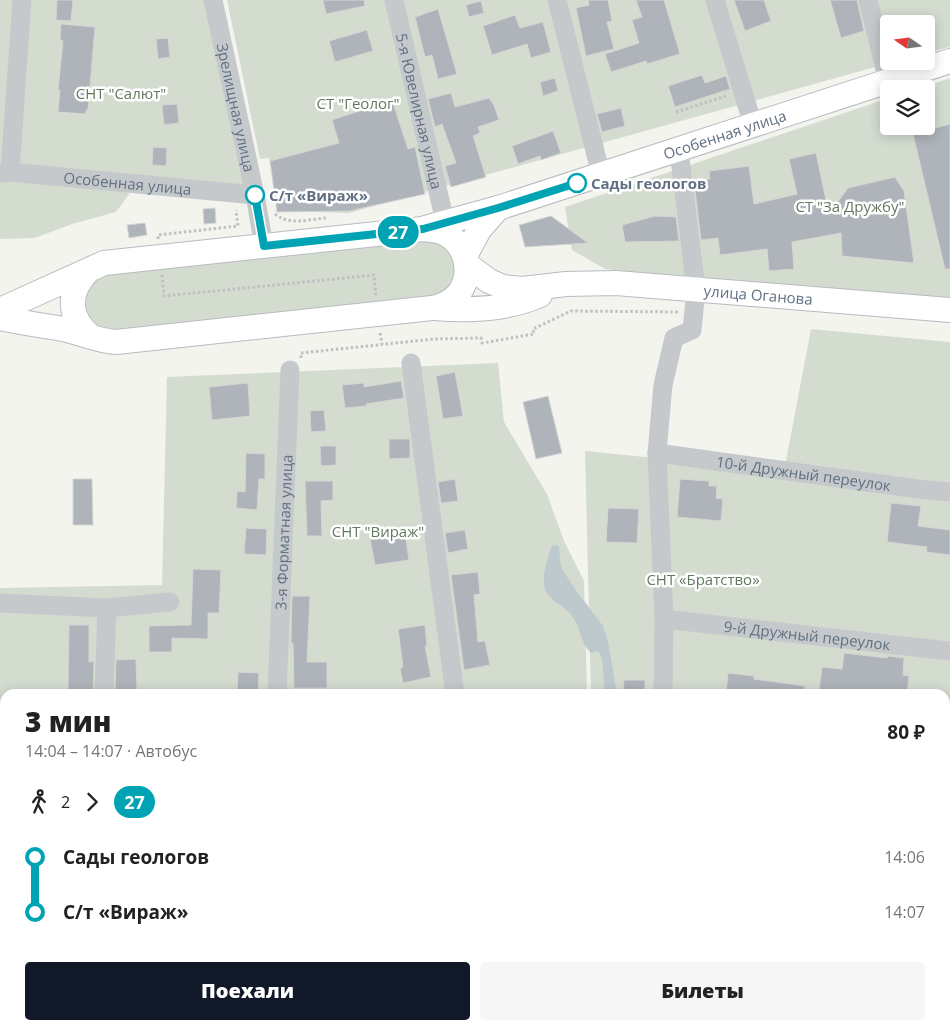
<!DOCTYPE html>
<html lang="ru">
<head>
<meta charset="utf-8">
<style>
	body { margin:0; font-family:"Open Sans",sans-serif; background:#f6f6f6; color:#222; height:100vh; display:flex; flex-direction:column; font-size:19px; white-space:nowrap }
	* { box-sizing:border-box; margin:0 }
	p { font-size:16px; color:#767676 }
	.icon { flex:none; width:28px; height:28px; fill:none; stroke:currentColor; stroke-width:2; stroke-linecap:round; stroke-linejoin:round }
	.map { position:relative; flex:1; overflow:hidden }
	.drawer { position:absolute; left:0px; top:689px; width:950px; height:341px; display:flex; flex-direction:column; background:#fff; border-radius:15px 15px 0 0; box-shadow:0 2px 12px #0003 }
	.drawer>* { flex:none }
	.badge { padding:0 10px; border-radius:16px; font-size:18px; line-height:32px }
	.needle { width:32px; rotate:284deg }
	.buttons { position:absolute; left:880px; top:15px; display:grid; gap:10px }
	.buttons a { display:grid; place-items:center; width:55px; height:55px; border-radius:5px; background:#fff; box-shadow:0 2px 12px #0003; font-size:25px }
	.map>.badge { position:absolute; translate:-50% -50%; box-shadow:0 0 0 2px #fff }
	.legs { display:flex; align-items:center; gap:8px; height:55px; padding:0 25px; font-size:16px }
	.legs p { margin-inline-start:auto }
	.head { display:flex; align-items:center; justify-content:space-between; height:85px; padding:0 25px }
	h1 { font-size:28px; font-weight:800; line-height:38px }
	.button { display:flex; gap:10px; margin-top:auto; padding:10px 25px }
	.button a { flex:1; height:58px; border-radius:5px; background:#111827; color:#fff; font-size:20px; font-weight:800; line-height:58px; text-align:center }
	.button a+a { background:#f6f6f6; color:#222 }
	ul { padding:0 25px; list-style:none }
	li { display:flex; align-items:center; gap:18px; height:55px; font-size:19px }
	li i { display:grid; place-items:center; width:8px; height:100%; margin:0 6px; background:currentColor }
	li i::after { content:''; width:12px; height:12px; margin:-6px; border:4px solid; border-radius:50%; background:#fff }
	li p { margin-inline-start:auto }
	li:first-child i { background:linear-gradient(#0000 50%,currentColor 0) }
	li:last-child i { background:linear-gradient(currentColor 50%,#0000 0) }
	.map>svg:first-child { display:block }
</style>
</head>
<body>
<div class="map">
<svg width="950" height="1029" viewBox="0 0 950 1029">
	<rect width="100%" height="100%" fill="#f4f4ef"/>
	<g fill="#d4dcd0">
		<path d="M0,0h211l37,199 -148,-14 30,8 -14,19 -44,12 -37,14 -35,1z"/>
		<path d="M227,0h723v47l-24,6v-29h-37v37h8l-548,152 -72,-2 -8,-53 -9,1z"/>
		<path d="M950,78v227l-345,-36 -33,-19 -7,-43 324,-109v28h37v-37h-8z"/>
		<path d="M426,239l19,6 10,15 -1,21 -13,14 -326,37c-23,-4 -27,-10 -32,-31l11,-22 6,-4z"/>
		<path d="M811,329l139,13v687h-351v-4h346v-331h-354l-6,-243 199,20z"/>
		<path d="M498,363l6,59 43,72 17,47 20,40 3,113h-582v331h338l1,4h-344v-441l162,-3 5,-208z"/>
	</g>
	<g fill="#bec9ce">
		<path d="M552,545l7,1 1,15 2,8 13,20 28,37 5,15 9,53h-12l-3,-35 -4,-8 -7,2c-10,-9 -10,-23 -17,-34 -7,-12 -15,-13 -23,-21 -14,-12 -4,-38 1,-53z"/>
		<path d="M945,929l5,5v95h-114l-2,-4h111z"/>
		<path d="M649,1025h144l1,4h-147z"/>
	</g>
	<g fill="#aeb4ba" stroke="#d5d5d3">
		<path d="M57,0h16l-2,21 -15,-1z"/>
		<path d="M323,0h41l1,6 -39,8z"/>
		<path d="M588,0h20l4,21 -5,1 7,27 -28,7 -10,-48 13,-3z"/>
		<path d="M636,0h28l16,54 -33,10 -1,-3 -35,11 -6,-18 34,-11 -7,-23 10,-3z"/>
		<path d="M734,0h30l7,21 -26,10z"/>
		<path d="M830,0h27l7,31 -23,7z"/>
		<path d="M481,1l3,12 -15,4 -3,-12z"/>
		<path d="M438,9l19,65 -19,5 -6,-24 -7,2 -10,-40z"/>
		<path d="M515,15l5,13 23,-6 8,30 -20,6 -4,-14 -35,11 -9,-29z"/>
		<path d="M61,24l34,3 -7,83h-2v4l-28,-2 2,-22h-2l5,-49 -3,-1z"/>
		<path d="M367,30l6,21 -38,11 -6,-21z"/>
		<path d="M168,38l2,19 -12,2 -2,-20z"/>
		<path d="M702,75l3,8 21,-7 4,13 -55,18 -7,-21z"/>
		<path d="M555,78l3,13 -15,5 -3,-14z"/>
		<path d="M451,93l4,14 34,-9 5,7 5,15 -21,7 2,6 -7,3 13,41 -35,10 -6,-21 11,-3 -14,-39 -7,3 -7,-28z"/>
		<path d="M392,100l16,49 7,-2 10,47 -76,17 -72,1 -7,-51 69,-18 -7,-23z"/>
		<path d="M177,104l2,19 -15,2 -2,-20z"/>
		<path d="M621,108l4,18 -23,6 -5,-18z"/>
		<path d="M950,124v145h-5l-32,-135z"/>
		<path d="M553,131l8,22 -20,7 -1,-4 -22,8 -6,-18z"/>
		<path d="M153,147l14,1 -1,18 -14,-1z"/>
		<path d="M816,153l13,61 19,-26 47,-11 9,14 10,72 -72,-7 -1,-23 -49,9 2,27 -25,2 -2,-22 -47,6 -2,-17 -17,2 -7,-59 16,-2 -1,-8 40,-5 5,38 43,-10 -8,-35z"/>
		<path d="M215,208l1,15 -12,1 -1,-15z"/>
		<path d="M551,216l37,27 -63,4 -6,-22z"/>
		<path d="M655,216l21,1 3,24 -54,1 -3,-17z"/>
		<path d="M145,223l2,12 -18,3 -2,-13z"/>
		<path d="M455,372l8,44 -20,3 -7,-43z"/>
		<path d="M401,381l3,17 -38,6 1,2 -22,2 -3,-23 22,-2v4z"/>
		<path d="M248,383l2,33 -38,4 -3,-33z"/>
		<path d="M548,396l14,57 -26,6 -13,-57z"/>
		<path d="M324,410l2,21 -15,1 -1,-21z"/>
		<path d="M389,439h21v19l-21,1z"/>
		<path d="M320,446h16v19l-15,1z"/>
		<path d="M246,453l19,1v25h-6l-2,31 -21,-2 1,-17 8,1z"/>
		<path d="M73,479h19l1,46h-20z"/>
		<path d="M455,479l3,22 -17,2 -3,-21z"/>
		<path d="M680,479l29,2v5h8l-1,12 7,1 -2,22 -44,-4z"/>
		<path d="M305,481h28v19l-12,1 1,35h-15z"/>
		<path d="M891,503l30,3 -3,20 32,4v25l-24,-3 1,-5 -40,-5z"/>
		<path d="M608,508l31,1 -2,34 -31,-1z"/>
		<path d="M246,528l21,1 -1,26 -22,-1z"/>
		<path d="M465,530l3,19 -20,4 -3,-20z"/>
		<path d="M405,533l4,27 -34,5 -5,-26z"/>
		<path d="M193,569l28,1 -2,43h-11v26l-36,-1v14h-23v-26l42,-1z"/>
		<path d="M478,572l2,22 -6,1 4,47 7,-1 5,24 -26,5 -13,-95z"/>
		<path d="M292,596h18l-3,66h20v26h-33l-1,-45h-2z"/>
		<path d="M69,625h20v37l5,-1 -1,32h-25z"/>
		<path d="M425,625l2,21h-2l6,31 -28,6 -3,-15 3,-1 -5,-38z"/>
		<path d="M844,653l43,5 1,-2 16,2 -1,17 6,1 -2,18h-66l-22,-3 3,-24 20,2z"/>
		<path d="M136,659l1,32 -22,1 1,-32z"/>
		<path d="M238,672l21,1 -1,21h-21z"/>
		<path d="M728,673l26,3v3l51,7v8h-79z"/>
		<path d="M624,680h21v14h-22z"/>
	</g>
	<g fill="none" stroke-linecap="round" stroke-linejoin="round">
		<defs>
			<g id="major">
				<path id="s7" d="M425,228l73,-20 452,-147"/>
				<path d="M465,256l14,-26 19,-22"/>
				<path id="s8" d="M466,264l23,17 14,6 19,2 44,-5 50,-1 334,27"/>
				<path d="M87,272c-20,22 -19,44 3,64"/>
				<path d="M434,308c36,3 73,2 106,-13"/>
				<path d="M0,310l104,-47 319,-34c8,1 16,1 23,5 21,12 27,40 13,59 -7,9 -17,13 -27,15l-316,34c-18,-1 -35,-9 -53,-13 -21,-4 -42,-6 -63,-11"/>
			</g>
		</defs>
		<use href="#major" stroke="#b8bbbf" stroke-width="26"/>
		<g stroke="#bfc0c2" stroke-width="3" stroke-dasharray="2.5 2.5" stroke-linecap="butt">
			<path d="M676,112l50,-16"/>
			<path d="M275,214c14,12 35,5 52,4"/>
			<path d="M158,239v-4l80,-9 -2,-16"/>
			<path d="M162,275l2,21 210,-21 2,22"/>
			<path d="M380,333l2,11"/>
			<path d="M301,358v-5l133,-14 47,-1 1,5 52,-9 -1,-5 38,-18 107,1"/>
		</g>
		<g stroke="#c6c9cc" stroke-width="19">
			<path id="s1" d="M213,0l42,195 9,51"/>
			<path id="s2" d="M394,0l51,222"/>
			<path d="M557,0l44,175"/>
			<path d="M715,0l38,125"/>
			<path d="M868,0l20,81"/>
			<path d="M10,172l12,-172"/>
			<path id="s3" d="M0,173l10,-1 245,23"/>
			<path d="M411,363l44,331"/>
			<path id="s4" d="M657,453l261,36 32,3"/>
			<path d="M0,603l107,5 63,-6"/>
			<path id="s5" d="M664,619l286,32"/>
			<path d="M104,694l3,-86"/>
			<path id="s6" d="M277,694l13,-324"/>
			<path d="M663,694l1,-75 -7,-166 6,-68 11,-47 18,-8 4,-40 -17,-140"/>
			<path d="M945,806l5,1"/>
			<path d="M92,1029v-4"/>
			<path d="M263,1029v-4"/>
		</g>
		<use href="#major" stroke="#fff" stroke-width="24"/>
	</g>
	<g fill="none" stroke-linecap="round" stroke-linejoin="round">
		<defs>
			<path id="line-1" d="M255,195l9,51 159,-17 75,-21 79,-25"/>
		</defs>
		<use href="#line-1" stroke="#fff" stroke-width="11"/>
		<use href="#line-1" stroke="#00a3b4" stroke-width="8"/>
	</g>
	<g fill="#fff" stroke="#00a3b4" stroke-width="2.5">
		<circle cx="577" cy="183" r="9"/>
		<circle cx="255" cy="195" r="9"/>
	</g>
	<g text-anchor="middle" dominant-baseline="central" stroke-width="5" stroke-linejoin="round" paint-order="stroke">
		<g font-size="15" fill="#637a60" stroke="#fff">
			<text x="121" y="93">СНТ "Салют"</text>
			<text x="358" y="103">СТ "Геолог"</text>
			<text x="850" y="206">СТ "За Дружбу"</text>
			<text x="378" y="531">СНТ "Вираж"</text>
			<text x="703" y="579">СНТ «Братство»</text>
		</g>
		<g font-size="15" fill="#617183" stroke="#fff">
			<text stroke="none"><textPath href="#s1" startOffset="110">Зрелищная улица</textPath></text>
			<text stroke="none"><textPath href="#s2" startOffset="114">5-я Ювелирная улица</textPath></text>
			<text stroke="none"><textPath href="#s7" startOffset="314">Особенная улица</textPath></text>
			<text stroke="none"><textPath href="#s3" startOffset="128">Особенная улица</textPath></text>
			<text stroke="none"><textPath href="#s8" startOffset="300">улица Оганова</textPath></text>
			<text stroke="none"><textPath href="#s4" startOffset="148">10-й Дружный переулок</textPath></text>
			<text stroke="none"><textPath href="#s6" startOffset="162">3-я Форматная улица</textPath></text>
			<text stroke="none"><textPath href="#s5" startOffset="144">9-й Дружный переулок</textPath></text>
		</g>
		<g font-size="15" font-weight="bold" fill="#617183" stroke="#fff" text-anchor="start">
			<text x="591" y="183">Сады геологов</text>
			<text x="269" y="195">С/т «Вираж»</text>
		</g>
	</g>
</svg>
<div class="buttons">
<a><svg class="needle" viewBox="-14 -14 28 28"><path d="M0-13l5 13h-10z" fill="#e53935"/><path d="M0 13l5-13h-10z" fill="#767676"/></svg></a>
<a><svg class="icon" aria-label="layers" viewBox="0 0 24 24"><path d="M12 4l9 5-9 5-9-5zM3 14l9 5 9-5"/></svg></a>
</div>
<b class="badge" style="left:398px;top:232px;background:#00a3b4;color:#fff">27</b>
<section class="drawer">
<div class="head"><div><h1>3 мин</h1><p>14:04 – 14:07 · Автобус</p></div><b>80 ₽</b></div>
<div class="legs"><svg class="icon" aria-label="walk" viewBox="0 0 24 24"><circle cx="13" cy="4" r="2"/><path d="M13 8l-2 6 4 7M11 14l-3 7M7 12l3-4h3l4 4"/></svg>2<svg class="icon" aria-label="forward" viewBox="0 0 24 24"><path d="M9 5l7 7-7 7"/></svg><b class="badge" style="background:#00a3b4;color:#fff">27</b></div>
<ul>
<li><i style="color:#00a3b4"></i><b>Сады геологов</b><p>14:06</p></li>
<li><i style="color:#00a3b4"></i><b>С/т «Вираж»</b><p>14:07</p></li>
</ul>
<div class="button"><a>Поехали</a><a>Билеты</a></div>
</section>
</div>
</body>
</html>
